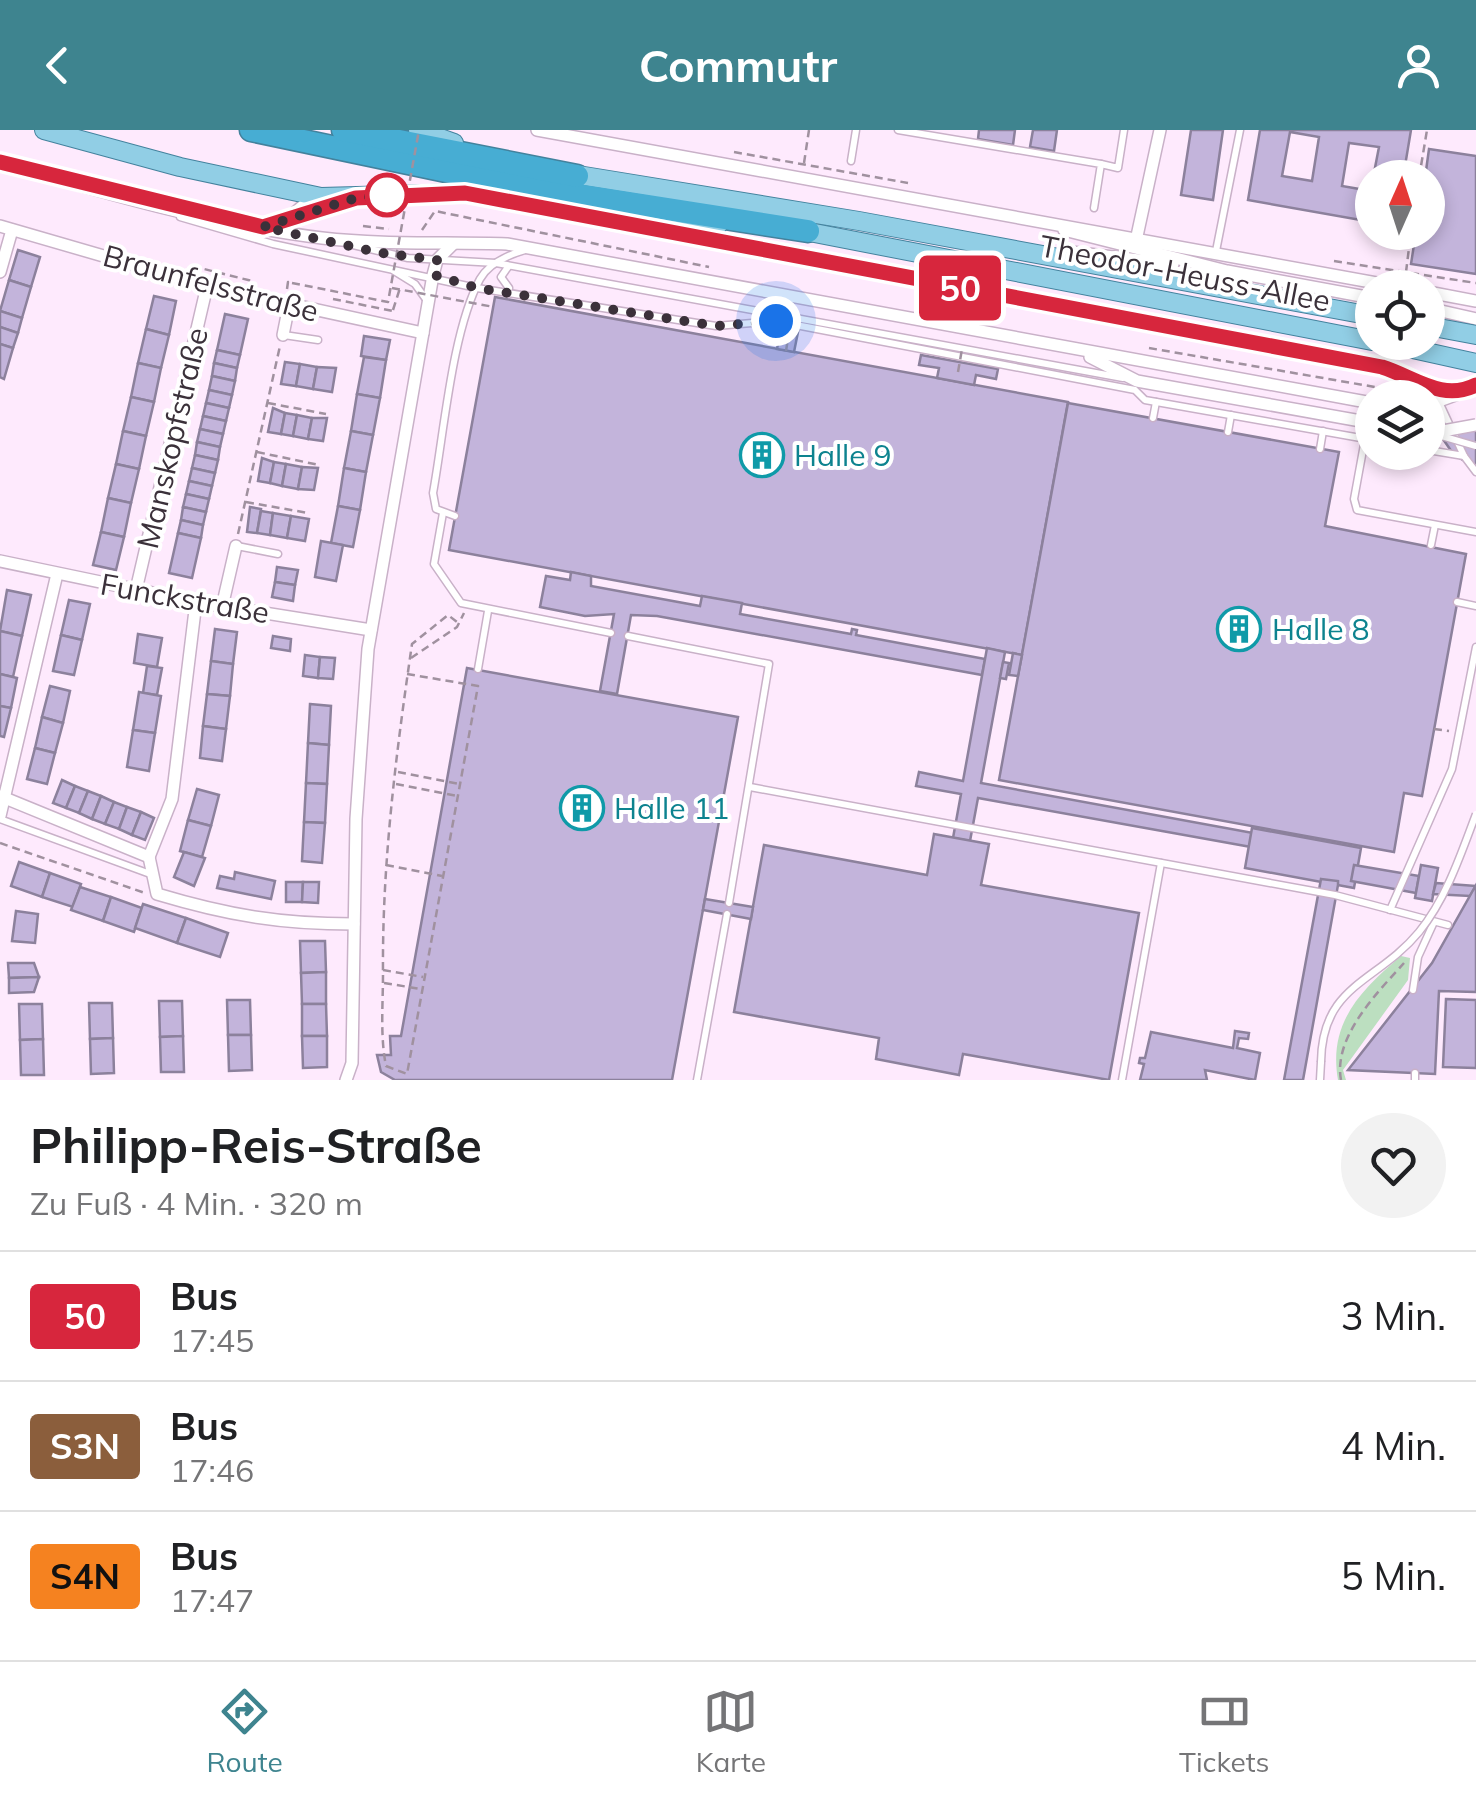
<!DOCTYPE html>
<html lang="de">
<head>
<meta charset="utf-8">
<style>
	body { margin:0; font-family:Mulish,sans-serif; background:#f2f2f2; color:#202124; height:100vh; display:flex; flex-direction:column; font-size:38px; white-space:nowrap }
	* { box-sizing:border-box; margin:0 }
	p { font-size:32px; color:#757577 }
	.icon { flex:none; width:55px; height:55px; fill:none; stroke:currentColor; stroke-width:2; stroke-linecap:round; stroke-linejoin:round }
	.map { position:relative; height:950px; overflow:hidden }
	.drawer { display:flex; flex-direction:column; background:#fff; flex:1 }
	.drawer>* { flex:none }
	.badge { padding:0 20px; border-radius:8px; font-size:35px; line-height:65px }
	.needle { width:65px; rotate:3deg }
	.buttons { position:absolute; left:1355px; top:30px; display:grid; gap:20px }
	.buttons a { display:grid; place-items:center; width:90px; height:90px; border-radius:50%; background:#fff; box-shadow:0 5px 15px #0003; font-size:50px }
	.you { position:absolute; width:50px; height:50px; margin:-25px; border:8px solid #fff; border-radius:50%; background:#1a73e8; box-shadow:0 0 0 15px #1a73e833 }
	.map>.badge { position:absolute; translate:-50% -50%; box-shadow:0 0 0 5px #fff }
	.round { display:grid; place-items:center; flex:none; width:105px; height:105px; border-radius:52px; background:#f2f2f2 }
	.headline { display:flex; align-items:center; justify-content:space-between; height:170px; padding:0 30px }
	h1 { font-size:48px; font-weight:700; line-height:75px }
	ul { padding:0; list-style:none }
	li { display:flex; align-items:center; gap:30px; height:130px; padding:0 30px; border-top:2px solid #e0e0e0 }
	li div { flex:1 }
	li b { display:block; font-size:38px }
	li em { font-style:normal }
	li .badge { min-width:110px; font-weight:700; text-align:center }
	header { display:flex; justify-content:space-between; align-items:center; height:130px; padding:0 30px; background:#3e848f; color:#fff; font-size:45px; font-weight:700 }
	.tab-bar { display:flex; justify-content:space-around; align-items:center; height:140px; border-top:2px solid #e0e0e0; background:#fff; font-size:28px; color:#757577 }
	.tab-bar a { display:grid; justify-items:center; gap:5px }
	.tab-bar .on { color:#3e848f }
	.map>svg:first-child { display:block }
</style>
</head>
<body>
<header><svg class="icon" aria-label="back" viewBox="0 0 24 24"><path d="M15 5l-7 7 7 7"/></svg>Commutr<svg class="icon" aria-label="person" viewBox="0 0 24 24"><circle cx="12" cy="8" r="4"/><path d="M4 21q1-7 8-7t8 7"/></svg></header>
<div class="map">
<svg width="1476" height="950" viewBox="0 0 1476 950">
	<rect width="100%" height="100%" fill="#feeafd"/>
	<path fill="#bcdfc0" d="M1401,826l9,2 -2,22 -65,90 3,10h-8c-10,-57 22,-89 63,-124z"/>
	<g fill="#c3b4db" stroke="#8c819c" stroke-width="2.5" fill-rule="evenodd">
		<path d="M979,0h36l-2,15 -35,-6z"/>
		<path d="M1033,0h24l-3,21 -24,-4z"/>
		<path d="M1191,0h32l-10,70 -32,-5z"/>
		<path d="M1260,0h151l-8,48h-30l6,-31 -30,-4 -7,43 29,5 1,-8v39l-124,-22zM1290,2l29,5 -7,44 -30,-5z"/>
		<path d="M1429,19l47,7v118l-65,-10 5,-32h12l-3,-54z"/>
		<path d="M18,120l22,7 -9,30 -22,-7z"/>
		<path d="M9,150l22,7 -9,31 -22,-7z"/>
		<path d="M154,166l22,5 -7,34 -23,-6z"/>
		<path d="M495,167l573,105 -46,253 -573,-105z"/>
		<path d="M0,181l22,7 -4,15 -18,-6z"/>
		<path d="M225,184l23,5 -8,36 -23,-5z"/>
		<path d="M782,194l17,3 -5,25 -17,-3z"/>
		<path d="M0,197l18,6 -5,15 -13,-4z"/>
		<path d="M146,199l23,6 -8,33 -23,-5z"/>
		<path d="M364,206l26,4 -4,20 -25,-4z"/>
		<path d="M0,214l13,4 -9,31 -4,-2z"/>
		<path d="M217,220l23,5 -3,13 -23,-5z"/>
		<path d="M921,225l77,14 -2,10 -20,-4 -2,10 -37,-7 2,-10 -20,-3z"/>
		<path d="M364,227l22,3 -6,38 -23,-4z"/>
		<path d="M285,232l15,2 -4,22 -15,-2z"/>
		<path d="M138,233l23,5 -7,34 -23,-5z"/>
		<path d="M214,233l23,5 -2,13 -23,-5z"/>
		<path d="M300,234l17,3 -4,22 -17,-3z"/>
		<path d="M317,237l19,1 -4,24 -19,-3z"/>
		<path d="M212,246l23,5 -3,14 -23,-5z"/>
		<path d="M209,260l23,5 -3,13 -23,-5z"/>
		<path d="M357,264l23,4 -7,37 -22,-4z"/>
		<path d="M131,267l23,5 -8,34 -23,-5z"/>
		<path d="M206,273l23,5 -3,13 -23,-5z"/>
		<path d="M1068,273l271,49 -14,74 141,28 -44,242 -18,-3 -10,59 -395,-72z"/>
		<path d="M273,278l12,5 -4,21 -13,-2z"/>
		<path d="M285,283l12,2 -4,21 -12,-2z"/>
		<path d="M297,285l15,3 -4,21 -15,-3z"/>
		<path d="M203,286l23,5 -3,13 -23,-5z"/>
		<path d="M312,288h15l-4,23 -15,-2z"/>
		<path d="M1476,298v39l-22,-12 -11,-16v-4z"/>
		<path d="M200,299l23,5 -3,13 -23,-5z"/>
		<path d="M123,301l23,5 -7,33 -23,-5z"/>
		<path d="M351,301l22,4 -7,37 -22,-4z"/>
		<path d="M197,312l23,5 -2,13 -23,-5z"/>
		<path d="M195,325l23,5 -3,13 -23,-5z"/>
		<path d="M262,328l12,4 -4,21 -12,-2z"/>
		<path d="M274,332l12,2 -4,22 -12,-3z"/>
		<path d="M116,334l23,5 -8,34 -23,-5z"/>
		<path d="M286,334l16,3 -4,22 -16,-3z"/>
		<path d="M302,337l16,1 -4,22 -16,-1z"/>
		<path d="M192,338l23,5 -3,13 -23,-5z"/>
		<path d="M344,338l22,4 -6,38 -22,-4z"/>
		<path d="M189,351l23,5 -3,13 -23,-5z"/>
		<path d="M186,364l23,5 -3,13 -23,-5z"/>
		<path d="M108,368l23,5 -7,34 -23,-5z"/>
		<path d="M338,376l22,4 -7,37 -22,-4z"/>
		<path d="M183,377l23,5 -3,13 -22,-5z"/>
		<path d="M250,377l11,2 -4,24 -10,-1z"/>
		<path d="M261,381l12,2 -3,22 -13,-2z"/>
		<path d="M273,383l18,3 -4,22 -17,-3z"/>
		<path d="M291,386l18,3 -4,22 -18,-3z"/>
		<path d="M181,390l22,5 -2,13 -23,-5z"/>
		<path d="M101,402l23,5 -8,33 -23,-5z"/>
		<path d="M178,403l23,5 -9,40 -23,-5z"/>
		<path d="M321,411l22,4 -7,36 -21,-4z"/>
		<path d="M277,437l21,3 -3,15 -20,-3z"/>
		<path d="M571,442l20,4v10l109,20 2,-10 40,7 -2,11 111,20 1,-5 5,1 -1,5 129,24 -3,16 -325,-59 -26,-1 -14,79 -17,-3 14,-77 -29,2 -45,-9 6,-31 24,4z"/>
		<path d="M275,452l20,3 -2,16 -21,-4z"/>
		<path d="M7,460l24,5 -9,41 -22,-5z"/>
		<path d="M69,470l21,4 -8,36 -21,-5z"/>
		<path d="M215,499l22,3 -4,32 -22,-3z"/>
		<path d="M0,501l22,5 -9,41 -13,-3z"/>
		<path d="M138,504l24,4 -5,29 -23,-4z"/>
		<path d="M61,505l21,5 -8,35 -21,-4z"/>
		<path d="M273,506l18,3 -1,12 -19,-3z"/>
		<path d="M987,518l18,4 -24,131 272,50 -2,14 -273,-49 -8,43 -17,-3 8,-44 -45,-8 3,-14 44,9z"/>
		<path d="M1013,523l9,2 -4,21 -9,-1z"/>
		<path d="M305,525l15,2 -2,21 -15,-2z"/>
		<path d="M320,527l15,1 -2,21 -15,-1z"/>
		<path d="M211,531l22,3 -3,32 -23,-2z"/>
		<path d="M1003,532l6,1 -3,16 -6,-1z"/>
		<path d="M147,536l15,2 -5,27 -14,-2z"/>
		<path d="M467,538l271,49 -66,363h-277l-14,-8 -4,-17h14l-1,-19h11z"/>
		<path d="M0,544l17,4 -6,30 -11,-2z"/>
		<path d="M50,556l20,5 -7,32 -21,-6z"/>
		<path d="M139,562l22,4 -6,37 -22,-3z"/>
		<path d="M207,564l23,2 -4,33 -23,-3z"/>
		<path d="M310,574l21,2 -2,39 -21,-2z"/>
		<path d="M0,576l11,2 -7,29 -4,-1z"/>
		<path d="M42,587l21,6 -8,30 -20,-5z"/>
		<path d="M203,596l23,3 -4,32 -22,-3z"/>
		<path d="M133,600l22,3 -6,38 -22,-4z"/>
		<path d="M308,613l21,2 -2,39 -21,-1z"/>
		<path d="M35,618l20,5 -8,31 -20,-5z"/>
		<path d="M62,650l13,6 -9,22 -13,-5z"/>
		<path d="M306,653l21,1 -2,39 -21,-1z"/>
		<path d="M75,656l13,5 -9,22 -13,-5z"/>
		<path d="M197,659l22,6 -8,31 -23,-6z"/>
		<path d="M88,661l13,5 -9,23 -13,-6z"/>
		<path d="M101,666l13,6 -9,22 -13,-5z"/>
		<path d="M114,672l13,5 -8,22 -14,-5z"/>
		<path d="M127,677l14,5 -9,23 -13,-6z"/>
		<path d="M141,682l13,6 -9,22 -13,-5z"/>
		<path d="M188,690l23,6 -9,31 -22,-6z"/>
		<path d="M304,692l21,1 -3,40 -20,-2z"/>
		<path d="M1252,698l109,20 -7,40 -109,-20z"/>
		<path d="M934,704l55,10 -8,41 158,28 -30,167 -146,-26 -4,21 -83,-16 3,-21 -145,-26 30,-167 163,30z"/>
		<path d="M184,722l21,6 -11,28 -20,-9z"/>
		<path d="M19,732l31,11 -8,24 -31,-11z"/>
		<path d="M1354,735l65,11 -3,17 -65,-12z"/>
		<path d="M1421,735l17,3 -6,33 -17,-3z"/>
		<path d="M235,742l40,9 -4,18 -54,-11 3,-12 14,3z"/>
		<path d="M50,743l31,11 -8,23 -31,-10z"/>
		<path d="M1321,749l17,2v4l-35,195h-19z"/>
		<path d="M286,752h17l-1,20h-16z"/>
		<path d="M303,752h16l-1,21 -16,-1z"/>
		<path d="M1436,753l40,3 -6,10 -37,-2z"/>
		<path d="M1476,755v107l-37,-1 -4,83 -87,-4 84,-107z"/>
		<path d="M80,757l31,10 -8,24 -32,-11z"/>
		<path d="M111,767l31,11 -8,24 -31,-11z"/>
		<path d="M705,769l48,8 -2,12 -48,-9z"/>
		<path d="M143,774l43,14 -9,25 -42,-15z"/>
		<path d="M16,781l22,3 -3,29 -23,-2z"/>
		<path d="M186,788l42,15 -8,24 -43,-14z"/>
		<path d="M300,811h25l1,31 -25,1z"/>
		<path d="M8,833h26l5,14 -30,1z"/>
		<path d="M326,842v32h-24l-1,-31z"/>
		<path d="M39,847l-5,15 -25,1v-15z"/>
		<path d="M1446,869l30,1v68l-33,-1z"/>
		<path d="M227,870h23l1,35h-23z"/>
		<path d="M159,871h23l1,35 -23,1z"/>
		<path d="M89,873h23l1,35 -23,1z"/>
		<path d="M19,874h23l1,35 -23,1z"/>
		<path d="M302,874h24l1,32h-25z"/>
		<path d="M1235,901l14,2 -1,6 -9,-1 -2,10 23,5 -5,27 -50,-10 2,10h-67l4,-16 -5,-1 1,-5h5l6,-26 82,16z"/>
		<path d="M228,905h23l1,35 -23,1z"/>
		<path d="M183,906l1,36h-23l-1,-35z"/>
		<path d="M302,906h25v31l-24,1z"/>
		<path d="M113,908l1,35 -23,1 -1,-35z"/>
		<path d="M43,909l1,36h-23l-1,-35z"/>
	</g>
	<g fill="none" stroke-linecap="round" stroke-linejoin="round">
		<defs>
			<g id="lane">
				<path d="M898,0l203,34 -7,44"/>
				<path d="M851,31l5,-31"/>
				<path d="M1101,34l17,4 6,-38"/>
				<path d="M180,87l93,27 204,44 239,38 59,-5 360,69 10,10 227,40"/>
				<path d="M284,89l24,-21"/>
				<path d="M264,96l84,-24"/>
				<path d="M353,115l55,13 88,5 627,115"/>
				<path d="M1216,121l24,-121"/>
				<path d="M508,137l-7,10 8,11"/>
				<path d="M394,141l21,13 13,18"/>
				<path d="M284,205l34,5"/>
				<path d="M1439,272l25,54"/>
				<path d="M1153,288l3,-16"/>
				<path d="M1228,302l3,-17"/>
				<path d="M1365,309l-11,60 3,11 119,22"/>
				<path d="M1320,319l3,-18"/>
				<path d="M1428,320l36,6 12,16"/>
				<path d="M443,383l-9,51 27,39 150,30"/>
				<path d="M455,386l-19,-7 -3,-16c11,-60 19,-162 47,-214 9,-16 28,-24 45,-29"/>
				<path d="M1431,415l4,-20"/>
				<path d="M237,416l41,8"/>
				<path d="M1457,472l19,4"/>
				<path d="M628,506l141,28 -40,239"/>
				<path d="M478,539l10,-58"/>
				<path d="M750,657l585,108 113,30"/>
				<path d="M0,689l153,56"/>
				<path d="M1390,780l62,-141 24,-122"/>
				<path d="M1413,860l5,-33 16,-35"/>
				<path d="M697,950l30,-166"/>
				<path d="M1122,950l39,-217"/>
				<path d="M1320,950l1,-18"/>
				<path d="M1415,950v-7"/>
			</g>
			<g id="street">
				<path d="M537,0l867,158"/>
				<path d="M0,32c104,31 214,63 322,76 61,7 124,4 185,6l865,159"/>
				<path d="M0,96l207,60 216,47"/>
				<path d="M647,98l735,139c32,9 60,35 94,18"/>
				<path d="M1064,100l163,41 145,27"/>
				<path d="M1137,106l23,-106"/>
				<path d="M1063,121l110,13"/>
				<path d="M0,142l12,-42"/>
				<path d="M1428,162l48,9"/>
				<path d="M1428,178l48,11"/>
				<path d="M283,205l6,-30"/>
				<path d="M1090,227l47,24 235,42"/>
				<path d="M1428,275l33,-12"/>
				<path d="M0,431l196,41 175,28"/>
				<path d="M136,460l71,-304"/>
				<path d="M222,477l14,-61"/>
				<path d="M0,666l149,61"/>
				<path d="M0,686l57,-242"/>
				<path d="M149,727l23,-58 24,-197"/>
				<path d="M149,727l8,37c70,21 123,30 197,30"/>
				<path d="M346,950l6,-17 4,-244 12,-170 65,-374 4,-15 16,-16"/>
			</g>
			<g id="primary">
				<path d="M44,0l136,37 141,30 144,-4 153,27 100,5"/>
				<path d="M418,0l36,13"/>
				<path d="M566,43l293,48 513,95"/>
				<path d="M799,100l573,111"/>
				<path d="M1428,196l48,9"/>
				<path d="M1381,212l95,21"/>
			</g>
			<g id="highway">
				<path d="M251,0l257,54 300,47"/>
				<path d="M343,0l234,46"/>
			</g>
		</defs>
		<use href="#lane" stroke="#c9b1c8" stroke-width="9"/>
		<use href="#street" stroke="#c9b1c8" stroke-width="14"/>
		<use href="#primary" stroke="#43829d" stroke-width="20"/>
		<use href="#highway" stroke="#43829d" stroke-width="25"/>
		<g stroke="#a0919f" stroke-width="2.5" stroke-dasharray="8 5" stroke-linecap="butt">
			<path d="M734,22l174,31"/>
			<path d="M804,33l5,-33"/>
			<path d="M1419,48l8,-48"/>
			<path d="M363,96l26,3"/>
			<path d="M422,100l13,-19 274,56"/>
			<path d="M1334,131l142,22"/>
			<path d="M192,136l60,15"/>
			<path d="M1406,142l5,-40"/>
			<path d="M287,159l1,-7 4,1"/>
			<path d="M333,169l60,12"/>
			<path d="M393,180l7,-22"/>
			<path d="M1149,218l255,44 9,6"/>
			<path d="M786,221l3,-19"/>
			<path d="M268,273l58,11"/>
			<path d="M257,322l62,13"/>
			<path d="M246,372l62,11"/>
			<path d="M238,404l42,-188"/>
			<path d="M411,528l46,-31 7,-14"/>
			<path d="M407,544l71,12 -71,388 -21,-8c-6,-30 -3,-62 -3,-92 -1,-111 13,-220 29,-330l36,-29 9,7"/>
			<path d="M1434,599l15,2"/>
			<path d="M398,642l61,12"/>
			<path d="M396,654l61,12"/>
			<path d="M0,713l145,50"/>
			<path d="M386,735l56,11"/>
			<path d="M383,840l40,7"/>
			<path d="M384,853l37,6"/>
			<path d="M1341,950c-8,-43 36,-87 63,-117"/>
		</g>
		<use href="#lane" stroke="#fff" stroke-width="6"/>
		<use href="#street" stroke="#fff" stroke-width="11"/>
		<use href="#primary" stroke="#91cee5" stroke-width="18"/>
		<use href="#highway" stroke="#47add3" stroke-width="22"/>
		<defs>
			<g id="lane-bridge">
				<path d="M1438,305l38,11"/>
				<path d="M1321,932c1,-78 56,-79 98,-130 27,-33 42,-78 57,-118"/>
			</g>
			<path id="street-bridge" d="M1432,303l44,-8"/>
		</defs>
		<use href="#lane-bridge" stroke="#c9b1c8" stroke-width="9" stroke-linecap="butt"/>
		<use href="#street-bridge" stroke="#c9b1c8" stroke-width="14" stroke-linecap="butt"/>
		<g stroke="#a0919f" stroke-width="2.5" stroke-dasharray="8 5" stroke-linecap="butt">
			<path d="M292,153l96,19 31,-172"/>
			<path d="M392,158l102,19"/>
			<path d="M958,242l4,-23"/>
		</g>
		<use href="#lane-bridge" stroke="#fff" stroke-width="6"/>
		<use href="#street-bridge" stroke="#fff" stroke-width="11"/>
	</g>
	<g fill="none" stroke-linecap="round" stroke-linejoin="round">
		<defs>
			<path id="line" d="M0,32l263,65 93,-29 109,-5 917,174c32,10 60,35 94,18"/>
		</defs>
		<use href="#line" stroke="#fff" stroke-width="22"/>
		<use href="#line" stroke="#d7263d" stroke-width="15"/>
		<path stroke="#3b313a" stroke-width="10" stroke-dasharray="0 18" d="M387,65l-31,3 -93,29 118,26 56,7 -3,15 43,13 239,38 60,-5"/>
	</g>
	<defs>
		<symbol id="building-ring" viewBox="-11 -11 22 22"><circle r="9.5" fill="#fff" stroke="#0f9aa8" stroke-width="1.5"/><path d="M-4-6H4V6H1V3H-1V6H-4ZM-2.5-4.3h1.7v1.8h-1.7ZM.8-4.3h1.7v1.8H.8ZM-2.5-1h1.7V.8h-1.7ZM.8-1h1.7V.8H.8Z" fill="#0f9aa8"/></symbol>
	</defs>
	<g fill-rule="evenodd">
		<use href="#building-ring" x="737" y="300" width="50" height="50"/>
		<use href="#building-ring" x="1214" y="474" width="50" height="50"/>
		<use href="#building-ring" x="557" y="653" width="50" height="50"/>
	</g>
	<circle fill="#fff" stroke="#d7263d" stroke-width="5" cx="387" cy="65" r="20"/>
	<g text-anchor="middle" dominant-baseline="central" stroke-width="8" stroke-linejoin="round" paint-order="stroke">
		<g font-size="30" fill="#3b313a" stroke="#fff">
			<text transform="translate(1185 143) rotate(11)">Theodor-Heuss-Allee</text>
			<text transform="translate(211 153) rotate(15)">Braunfelsstraße</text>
			<text transform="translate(172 308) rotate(-77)">Manskopfstraße</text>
			<text transform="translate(185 468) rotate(10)">Funckstraße</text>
		</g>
		<g font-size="30" fill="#0d838f" stroke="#fff" text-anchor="start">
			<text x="794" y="325">Halle 9</text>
			<text x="1272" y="499">Halle 8</text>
			<text x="614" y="678">Halle 11</text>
		</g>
	</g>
</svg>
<div class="buttons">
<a><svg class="needle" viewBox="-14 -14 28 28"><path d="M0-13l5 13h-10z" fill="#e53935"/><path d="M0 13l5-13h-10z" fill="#757577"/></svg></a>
<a><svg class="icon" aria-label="locate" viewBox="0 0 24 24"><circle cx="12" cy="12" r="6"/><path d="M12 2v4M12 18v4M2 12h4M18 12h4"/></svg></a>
<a><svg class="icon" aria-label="layers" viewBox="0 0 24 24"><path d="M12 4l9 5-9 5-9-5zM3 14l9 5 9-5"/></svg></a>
</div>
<div class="you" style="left:776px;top:191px"></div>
<b class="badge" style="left:960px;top:158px;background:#d7263d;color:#fff">50</b>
</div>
<section class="drawer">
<div class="headline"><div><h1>Philipp-Reis-Straße</h1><p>Zu Fuß · 4 Min. · 320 m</p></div><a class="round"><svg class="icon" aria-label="heart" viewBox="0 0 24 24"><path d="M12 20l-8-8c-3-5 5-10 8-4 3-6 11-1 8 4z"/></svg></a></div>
<ul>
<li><span class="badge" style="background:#d7263d;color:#fff">50</span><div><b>Bus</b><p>17:45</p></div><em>3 Min.</em></li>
<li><span class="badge" style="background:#8b5e3c;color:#fff">S3N</span><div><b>Bus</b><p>17:46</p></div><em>4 Min.</em></li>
<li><span class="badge" style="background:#f58220;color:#111">S4N</span><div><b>Bus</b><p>17:47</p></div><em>5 Min.</em></li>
</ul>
</section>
<nav class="tab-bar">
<a class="on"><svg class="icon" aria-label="directions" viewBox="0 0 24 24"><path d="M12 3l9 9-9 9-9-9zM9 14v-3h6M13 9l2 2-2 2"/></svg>Route</a>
<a><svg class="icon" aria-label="map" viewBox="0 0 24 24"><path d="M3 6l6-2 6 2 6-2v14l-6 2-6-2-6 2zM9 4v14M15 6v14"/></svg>Karte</a>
<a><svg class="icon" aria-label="tickets" viewBox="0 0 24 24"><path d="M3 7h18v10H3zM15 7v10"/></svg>Tickets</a>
</nav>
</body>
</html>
